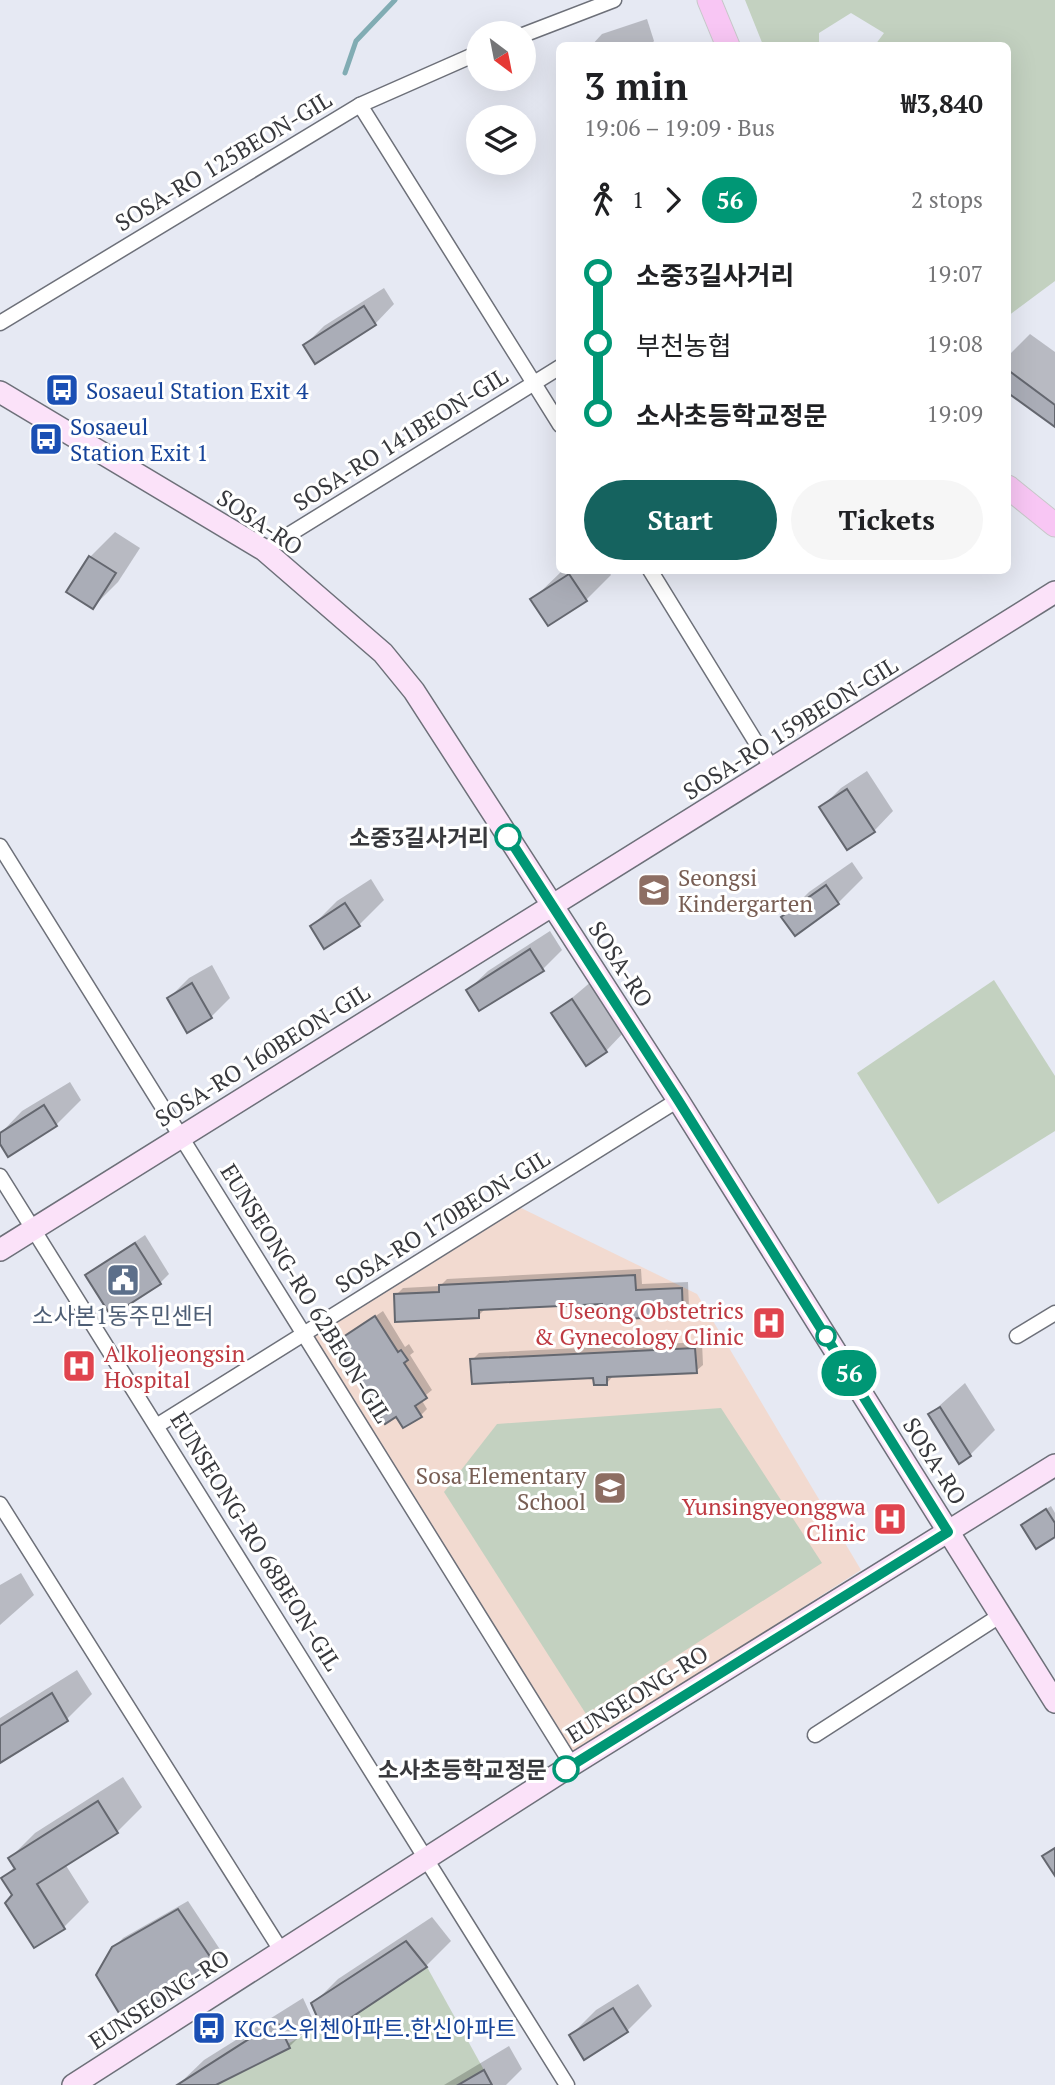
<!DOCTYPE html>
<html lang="en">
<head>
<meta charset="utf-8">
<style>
	body { margin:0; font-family:"PT Serif","Noto Sans KR",serif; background:#f6f6f6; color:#202124; height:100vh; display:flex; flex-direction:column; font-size:26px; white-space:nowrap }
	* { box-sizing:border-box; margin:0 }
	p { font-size:23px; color:#757577 }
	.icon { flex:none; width:38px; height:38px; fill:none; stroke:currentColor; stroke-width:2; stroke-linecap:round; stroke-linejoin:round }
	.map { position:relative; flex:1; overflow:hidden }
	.side { position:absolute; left:556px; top:42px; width:455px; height:532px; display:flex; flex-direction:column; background:#fff; border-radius:10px; box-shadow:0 7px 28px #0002 }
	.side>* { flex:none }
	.badge { padding:0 14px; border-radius:23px; font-size:24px; line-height:46px }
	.needle { width:46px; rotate:148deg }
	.buttons { position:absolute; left:466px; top:21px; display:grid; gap:14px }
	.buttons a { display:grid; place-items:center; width:70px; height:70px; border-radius:50%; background:#fff; box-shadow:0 7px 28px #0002; font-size:35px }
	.map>.badge { position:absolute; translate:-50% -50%; box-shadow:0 0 0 4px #fff }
	.legs { display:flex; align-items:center; gap:10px; height:77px; padding:0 28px; font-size:23px }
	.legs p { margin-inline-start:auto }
	.headline { display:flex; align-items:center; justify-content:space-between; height:119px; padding:0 28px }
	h1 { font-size:38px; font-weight:600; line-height:52px }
	.cta { display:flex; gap:14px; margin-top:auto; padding:14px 28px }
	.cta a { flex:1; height:80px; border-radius:42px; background:#15635f; color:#fff; font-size:28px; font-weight:600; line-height:80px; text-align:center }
	.cta a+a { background:#f6f6f6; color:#202124 }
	ul { padding:0 28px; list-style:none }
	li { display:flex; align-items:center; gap:24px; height:70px; font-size:26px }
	li i { display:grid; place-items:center; width:10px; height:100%; margin:0 9px; background:currentColor }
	li i::after { content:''; width:18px; height:18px; margin:-9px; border:5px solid; border-radius:50%; background:#fff }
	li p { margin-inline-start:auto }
	li:first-child i { background:linear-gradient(#0000 50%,currentColor 0) }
	li:last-child i { background:linear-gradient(currentColor 50%,#0000 0) }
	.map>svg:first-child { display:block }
</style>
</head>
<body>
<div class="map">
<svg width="1055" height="2085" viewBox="0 0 1055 2085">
	<rect width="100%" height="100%" fill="#e6e9f3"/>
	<path fill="#f2dad0" d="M517,1206l180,88 164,276 -288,185 -261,-420z"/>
	<g fill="#c3d1c0">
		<path d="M745,0h310v281l-47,35v-270l-133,-1 9,-12 -33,-20 -32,20v12h-56z"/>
		<path d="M994,980l61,96v55l-117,73 -81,-131z"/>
		<path d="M721,1408l101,155 -236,151 -142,-222 53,-68z"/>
		<path d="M427,1967l57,103 -27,15h-244z"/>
	</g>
	<g fill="#0003">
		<path d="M647,19l7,22 -4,5h-59l11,-12z"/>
		<path d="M384,288l10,16 -19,20 -70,21 19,-19z"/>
		<path d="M1030,334l25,18v73l-47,-34v-35z"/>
		<path d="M115,532l25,16 -22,34 -25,25 -25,-16 22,-34z"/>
		<path d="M563,570h45l3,5 -25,25 -53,-1z"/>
		<path d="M867,771l26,40 -19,20 -52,-24 19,-19z"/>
		<path d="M852,862l11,16 -25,25 -43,30 -11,-16 25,-25z"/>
		<path d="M371,879l13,21 -25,25 -47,1 25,-25z"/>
		<path d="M550,931l12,19 -19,19 -75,21 20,-19z"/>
		<path d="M212,965l18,33 -19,19 -42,-19 20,-20z"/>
		<path d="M592,981l33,50 -19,20 -53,-37z"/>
		<path d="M70,1082l11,18 -25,25 -56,15v-6l22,-23z"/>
		<path d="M145,1235l24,39 -9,9 -73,-8z"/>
		<path d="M641,1269l1,15 46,-2 1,26 -6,6 -79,-12 -118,6 -8,8 -82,-21 7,-7 37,-2 7,-7z"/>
		<path d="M383,1311l22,36 4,-3 5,8 -4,3 22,35 -11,9 6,10 -6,6 -85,-72z"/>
		<path d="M702,1342l1,23 -7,6 -82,4 -7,8 -12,-7 -123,-16 7,-7z"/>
		<path d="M965,1383l30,47 -25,25 -40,-41z"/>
		<path d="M1051,1506l4,7v22l-28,-14z"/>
		<path d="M21,1573l13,22 -34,30v-40z"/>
		<path d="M77,1670l15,24 -25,25 -67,42v-43z"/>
		<path d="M123,1777l19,30 -25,25 -52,32 24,38 -25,25 -49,-32 -11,-17 11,-12 -5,-8 25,-25z"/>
		<path d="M188,1901l35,53 -9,9 -100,-15 9,-10z"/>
		<path d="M432,1917l19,24 -25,25 -100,66 -13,-28 25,-25z"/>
		<path d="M638,1984l14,22 -25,25 -56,4 25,-25z"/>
		<path d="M303,1998l11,24 -25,25 -77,38h-34l26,-25z"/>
		<path d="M509,2046l13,23 -16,16h-62z"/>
	</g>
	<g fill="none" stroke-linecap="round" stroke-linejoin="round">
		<path stroke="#81acb3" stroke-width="5" d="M345,73l11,-32 39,-41"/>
	</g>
	<g fill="#aaadb7" stroke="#64676f" stroke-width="2">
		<path d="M364,306l12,19 -61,39 -12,-19z"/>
		<path d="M1008,370l47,35v22l-47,-34z"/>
		<path d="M89,556l27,17 -23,36 -27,-17z"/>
		<path d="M569,574l18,27 -39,25 -18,-27z"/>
		<path d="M847,789l28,43 -28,18 -28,-43z"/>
		<path d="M826,885l13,19 -44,32 -14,-19z"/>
		<path d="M345,903l15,23 -36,23 -14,-23z"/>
		<path d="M530,949l14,22 -65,40 -13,-21z"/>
		<path d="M192,983l20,35 -25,15 -20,-35z"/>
		<path d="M572,999l35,53 -21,14 -35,-53z"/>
		<path d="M44,1105l13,21 -49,31 -8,-13v-11z"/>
		<path d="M135,1243l26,41 -50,32 -26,-41z"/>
		<path d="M635,1275l1,15 46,-2 1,28 -80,4 -1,-16 -123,6v8l-84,4 -1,-28 45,-2v-7z"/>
		<path d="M375,1316l23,36 3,-2 7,10 -4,3 23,35 -12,8 7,11 -19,11 -7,-11 -11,7 -51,-81z"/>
		<path d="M695,1348l2,25 -90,4v8h-13l-1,-7 -121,6 -2,-25z"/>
		<path d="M940,1407l31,49 -12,8 -31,-50z"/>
		<path d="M1046,1509l9,14v14l-19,12 -15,-24z"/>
		<path d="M52,1693l16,28 -68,42v-37z"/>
		<path d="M98,1801l20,32 -81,51 28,45 -31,19 -29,-45 7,-8 -11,-17 14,-9 -7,-11z"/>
		<path d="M1055,1848v28l-13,-20z"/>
		<path d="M178,1909l37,55 -90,59 -29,-48 16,-28z"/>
		<path d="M406,1941l21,26 -102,68 -14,-32z"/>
		<path d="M613,2008l15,24 -44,28 -15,-25z"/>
		<path d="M277,2021l13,27 -74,37h-39z"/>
		<path d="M484,2070l8,15h-34z"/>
	</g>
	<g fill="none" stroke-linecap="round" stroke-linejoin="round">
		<defs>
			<g id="street">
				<path d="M523,35l91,-35"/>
				<path d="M360,105l200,320"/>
				<path d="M0,323l360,-218 118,-52"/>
				<path d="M264,550l296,-183"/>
				<path d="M650,570l123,200"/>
				<path d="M0,846l572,919"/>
				<path d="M0,1176l567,909"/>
				<path d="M1017,1336l38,-23"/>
				<path d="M158,1425l520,-325"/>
				<path d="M0,1504l282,448"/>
				<path d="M815,1735l186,-120"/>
			</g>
			<g id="secondary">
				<path d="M0,392l264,158 119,103 31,38 264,409 377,602"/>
				<path d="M0,1250l1055,-658"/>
				<path d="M73,2085l499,-320 483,-300"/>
			</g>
			<g id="primary">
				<path d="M709,0l19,46"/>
				<path d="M1008,487l47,38"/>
			</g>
		</defs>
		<use href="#street" stroke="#6d7079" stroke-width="17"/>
		<use href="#secondary" stroke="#6d7079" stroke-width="24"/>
		<use href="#primary" stroke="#c7c8c9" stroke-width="25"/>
		<use href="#street" stroke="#fff" stroke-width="14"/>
		<use href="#secondary" stroke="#fbe2f9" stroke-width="21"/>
		<use href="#primary" stroke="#f8c6f4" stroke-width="23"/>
	</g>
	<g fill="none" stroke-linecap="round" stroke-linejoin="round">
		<defs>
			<path id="line-1" d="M508,837l170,263 270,432 -382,237"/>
		</defs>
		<use href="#line-1" stroke="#fff" stroke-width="16"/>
		<use href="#line-1" stroke="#009775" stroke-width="10"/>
	</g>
	<defs>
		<symbol id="bus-square" viewBox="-11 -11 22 22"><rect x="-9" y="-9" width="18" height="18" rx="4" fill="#1a4fb4" stroke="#fff"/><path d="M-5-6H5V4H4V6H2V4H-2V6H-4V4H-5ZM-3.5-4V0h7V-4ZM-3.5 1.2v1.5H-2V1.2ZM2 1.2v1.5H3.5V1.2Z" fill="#fff"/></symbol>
		<symbol id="school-square" viewBox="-11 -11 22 22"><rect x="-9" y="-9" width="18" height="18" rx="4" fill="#8d6e63" stroke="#fff"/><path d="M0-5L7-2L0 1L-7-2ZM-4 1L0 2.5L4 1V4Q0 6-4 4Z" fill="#fff"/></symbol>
		<symbol id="civic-square" viewBox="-11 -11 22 22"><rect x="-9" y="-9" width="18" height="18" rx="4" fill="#5c6f8a" stroke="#fff"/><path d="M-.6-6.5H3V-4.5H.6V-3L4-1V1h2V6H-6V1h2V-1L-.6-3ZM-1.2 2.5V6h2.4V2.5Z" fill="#fff"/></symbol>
		<symbol id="hospital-square" viewBox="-11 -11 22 22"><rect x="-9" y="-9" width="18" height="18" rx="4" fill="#e0444e" stroke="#fff"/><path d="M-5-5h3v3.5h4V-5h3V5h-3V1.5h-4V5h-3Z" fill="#fff"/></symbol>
	</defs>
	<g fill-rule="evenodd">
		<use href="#bus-square" x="43" y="371" width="38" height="38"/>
		<use href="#bus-square" x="27" y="420" width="38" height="38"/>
		<use href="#school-square" x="635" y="871" width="38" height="38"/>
		<use href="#civic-square" x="104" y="1261" width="38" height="38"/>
		<use href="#hospital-square" x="750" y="1304" width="38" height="38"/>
		<use href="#hospital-square" x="60" y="1347" width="38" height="38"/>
		<use href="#school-square" x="591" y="1469" width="38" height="38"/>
		<use href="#hospital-square" x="871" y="1500" width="38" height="38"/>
		<use href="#bus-square" x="190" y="2009" width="38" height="38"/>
	</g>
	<g fill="#fff" stroke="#009775" stroke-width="3.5">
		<circle cx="508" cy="837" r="12"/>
		<circle cx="826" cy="1336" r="9"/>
		<circle cx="566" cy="1769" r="12"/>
	</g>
	<g text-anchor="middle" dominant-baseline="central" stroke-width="6" stroke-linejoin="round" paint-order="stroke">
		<g font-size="23" fill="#38393d" stroke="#fff">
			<text transform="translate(223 161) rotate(-31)">SOSA-RO 125BEON-GIL</text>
			<text transform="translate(400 439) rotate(-32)">SOSA-RO 141BEON-GIL</text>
			<text transform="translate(260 522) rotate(34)">SOSA-RO</text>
			<text transform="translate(790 728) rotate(-32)">SOSA-RO 159BEON-GIL</text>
			<text transform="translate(621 964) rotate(57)">SOSA-RO</text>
			<text transform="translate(262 1055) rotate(-32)">SOSA-RO 160BEON-GIL</text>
			<text transform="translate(442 1221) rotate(-32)">SOSA-RO 170BEON-GIL</text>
			<text transform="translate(306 1293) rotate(58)">EUNSEONG-RO 62BEON-GIL</text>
			<text transform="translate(935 1461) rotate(58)">SOSA-RO</text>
			<text transform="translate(256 1541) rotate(58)">EUNSEONG-RO 68BEON-GIL</text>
			<text transform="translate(637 1694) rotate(-32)">EUNSEONG-RO</text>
			<text transform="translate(159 1999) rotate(-33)">EUNSEONG-RO</text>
		</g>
		<g font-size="23" fill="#164399" stroke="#fff" text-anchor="start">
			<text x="86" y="390">Sosaeul Station Exit 4</text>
			<text x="70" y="426">Sosaeul<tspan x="70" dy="26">Station Exit 1</tspan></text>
			<text x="234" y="2028">KCC스위첸아파트.한신아파트</text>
		</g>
		<g font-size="23" font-weight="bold" fill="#38393d" stroke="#fff" text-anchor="end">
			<text x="489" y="837">소중3길사거리</text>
			<text x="547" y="1769">소사초등학교정문</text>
		</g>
		<g font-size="23" fill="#785e54" stroke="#fff" text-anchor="start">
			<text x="678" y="877">Seongsi<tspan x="678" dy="26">Kindergarten</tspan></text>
			<text x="586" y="1475" text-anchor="end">Sosa Elementary<tspan x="586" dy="26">School</tspan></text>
		</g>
		<g font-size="23" fill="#be3a42" stroke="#fff" text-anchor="end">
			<text x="744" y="1310">Useong Obstetrics<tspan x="744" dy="26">&amp; Gynecology Clinic</tspan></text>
			<text x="104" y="1353" text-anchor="start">Alkoljeongsin<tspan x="104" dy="26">Hospital</tspan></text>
			<text x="866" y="1506">Yunsingyeonggwa<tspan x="866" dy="26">Clinic</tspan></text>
		</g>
		<g font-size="23" fill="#4e5e75" stroke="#fff">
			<text x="123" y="1315">소사본1동주민센터</text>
		</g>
	</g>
</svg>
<div class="buttons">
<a><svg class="needle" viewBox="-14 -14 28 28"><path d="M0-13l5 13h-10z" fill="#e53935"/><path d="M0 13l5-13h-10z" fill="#757577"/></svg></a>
<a><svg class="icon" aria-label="layers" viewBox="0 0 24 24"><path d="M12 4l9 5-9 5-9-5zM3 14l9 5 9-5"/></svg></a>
</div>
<b class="badge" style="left:849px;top:1373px;background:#009775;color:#fff">56</b>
<section class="side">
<div class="headline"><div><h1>3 min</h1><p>19:06 – 19:09 · Bus</p></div><b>₩3,840</b></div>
<div class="legs"><svg class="icon" aria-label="walk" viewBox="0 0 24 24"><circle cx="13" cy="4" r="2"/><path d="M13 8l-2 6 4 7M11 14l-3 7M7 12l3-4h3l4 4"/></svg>1<svg class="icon" aria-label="forward" viewBox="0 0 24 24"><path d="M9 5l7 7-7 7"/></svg><b class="badge" style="background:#009775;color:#fff">56</b><p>2 stops</p></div>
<ul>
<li><i style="color:#009775"></i><b>소중3길사거리</b><p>19:07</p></li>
<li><i style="color:#009775"></i><span>부천농협</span><p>19:08</p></li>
<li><i style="color:#009775"></i><b>소사초등학교정문</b><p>19:09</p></li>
</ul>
<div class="cta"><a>Start</a><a>Tickets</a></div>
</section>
</div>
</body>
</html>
